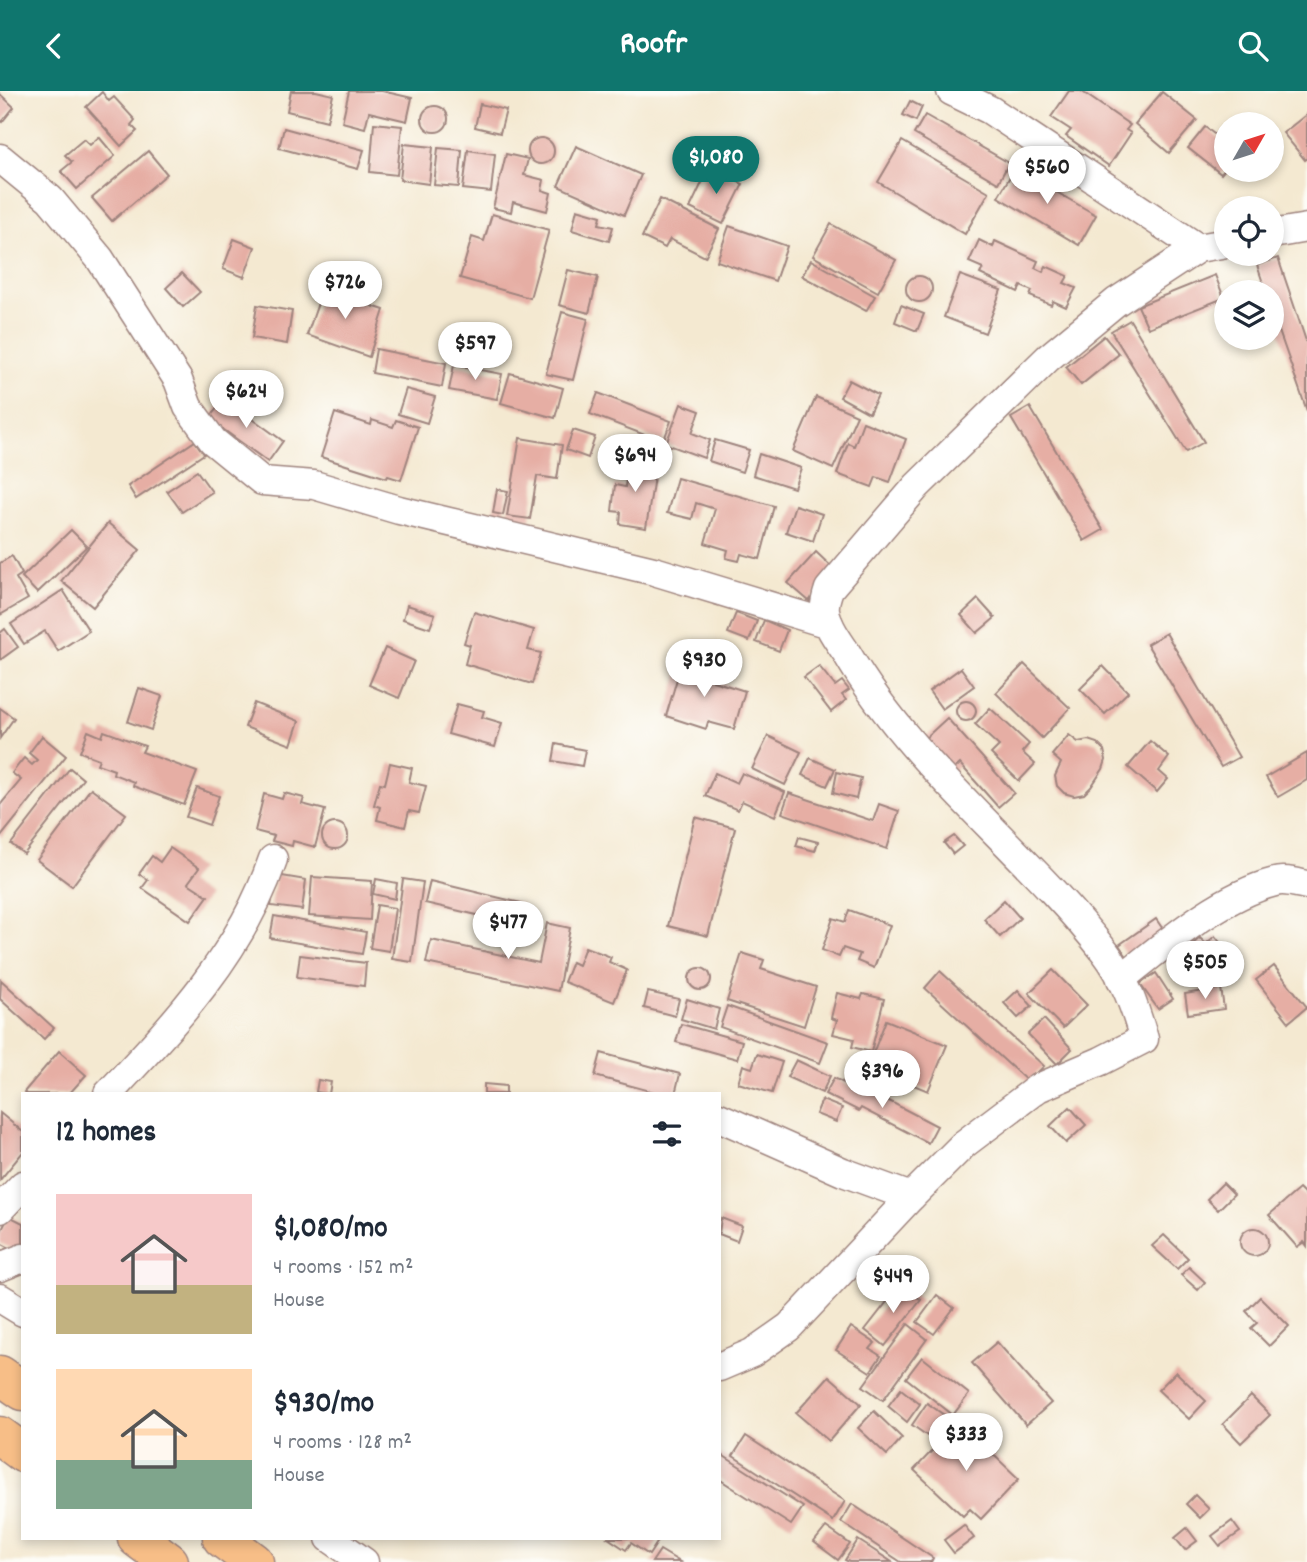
<!DOCTYPE html>
<html lang="en">
<head>
<meta charset="utf-8">
<style>
  :root { --surface:#fff; --page:#f6f6f7; --text:#1f2937; --muted:#747a83; --accent:#0f766e }
  body { margin:0; font-family:Dekko,sans-serif; background:var(--page); color:var(--text); height:100vh; display:flex; flex-direction:column; font-size:26px; white-space:nowrap }
  * { box-sizing:border-box; margin:0 }
  p { font-size:23px; color:var(--muted) }
  .icon { flex:none; width:38px; height:38px; fill:none; stroke:currentColor; stroke-width:2; stroke-linecap:round; stroke-linejoin:round }
  .map { position:relative; flex:1; overflow:hidden }
  .drawer { position:absolute; left:21px; top:1001px; width:700px; height:448px; display:flex; flex-direction:column; background:var(--surface); border-radius:0px; box-shadow:0 4px 10px #0003 }
  .drawer>* { flex:none }
  .needle { width:46px; rotate:51deg }
  .fabs { position:absolute; left:1214px; top:21px; display:grid; gap:14px }
  .fabs a { display:grid; place-items:center; width:70px; height:70px; border-radius:50%; background:var(--surface); box-shadow:0 4px 10px #0003; font-size:35px }
  .price { position:absolute; translate:-50% -60px; padding:0 16px; border-radius:24px; background:#fff; color:#222; font-size:23px; line-height:46px; filter:drop-shadow(0 2px 4px #0008) }
  .price::after { content:''; position:absolute; left:50%; top:42px; width:21px; height:16px; margin-left:-10px; background:inherit; clip-path:polygon(0 0,100% 0,50% 100%) }
  .price.on { background:var(--accent); color:#fff }
  ul { padding:0; list-style:none }
  li { display:flex; align-items:center; gap:21px; height:175px; padding:0 35px }
  li span { display:grid; place-items:center; flex:none; width:196px; height:140px; border-radius:0px; color:#555 }
  li>.icon { margin-inline-start:auto }
  span .icon { width:84px; height:84px; fill:#fffc; stroke-width:1 }
  li b { font-size:30px }
  h2 { display:flex; justify-content:space-between; align-items:center; height:84px; padding:0 35px; font-size:30px }
  header { display:flex; justify-content:space-between; align-items:center; height:91px; padding:0 35px; background:var(--accent); color:#fff; font-size:32px; font-weight:800 }
  .map>svg:first-child { display:block }
</style>
</head>
<body>
<header><svg class="icon" aria-label="back" viewBox="0 0 24 24"><path d="M15 5l-7 7 7 7"/></svg>Roofr<svg class="icon" aria-label="search" viewBox="0 0 24 24"><circle cx="10" cy="10" r="6"/><path d="M15 15l6 6"/></svg></header>
<div class="map">
<svg width="1307" height="1471" viewBox="0 0 1307 1471">
  <rect width="100%" height="100%" fill="#fdfcf7"/>
  <filter id="ink" filterUnits="userSpaceOnUse"><feTurbulence type="fractalNoise" baseFrequency=".0143" numOctaves="2"/><feDisplacementMap in="SourceGraphic" scale="14" xChannelSelector="R" yChannelSelector="G"/><feConvolveMatrix kernelMatrix="1 2 1 2 8 2 1 2 1" color-interpolation-filters="sRGB"/></filter>
  <filter id="wash" filterUnits="userSpaceOnUse"><feTurbulence type="fractalNoise" baseFrequency=".00686" numOctaves="4" result="noise"/><feDisplacementMap in="SourceGraphic" scale="28" xChannelSelector="R" yChannelSelector="G"/><feGaussianBlur stdDeviation="1.57" result="paint"/><feColorMatrix in="noise" values="0 0 0 0 0 0 0 0 0 0 0 0 0 0 0 0 0 1.4 0 .05"/><feComposite in="paint" operator="in"/></filter>
  <g filter="url(#wash)">
    <rect width="100%" height="100%" fill="#f4e9d1"/>
    <g id="blocks">
      <g fill="#e6aea4">
        <polygon points="291,0 316,0 333,4 327,30 287,20"/>
        <polygon points="349,0 382,0 412,7 407,30 369,21 365,37 342,31"/>
        <polygon points="1069,0 1081,0 1130,34 1126,39 1131,42 1109,75 1066,45 1071,39 1051,26"/>
        <polygon points="102,1 109,10 114,6 135,29 131,34 137,40 121,55 86,16"/>
        <polygon points="1162,1 1197,29 1169,62 1135,33"/>
        <polygon points="0,3 14,16 2,31 0,29"/>
        <polygon points="910,10 922,16 916,30 903,24"/>
        <polygon points="480,13 506,19 500,42 475,36"/>
        <circle cx="435" cy="28" r="13"/>
        <polygon points="1307,23 1307,67 1305,69 1283,42"/>
        <polygon points="925,24 1009,72 998,92 914,43"/>
        <polygon points="374,32 402,35 397,84 370,81"/>
        <polygon points="1205,36 1227,53 1227,76 1221,83 1188,57"/>
        <polygon points="284,37 364,59 358,78 279,57"/>
        <polygon points="99,46 115,65 77,98 61,80 72,71 65,64 84,48 90,54"/>
        <circle cx="541" cy="60" r="13"/>
        <polygon points="902,50 989,101 965,143 878,91"/>
        <polygon points="404,53 433,56 429,93 400,89"/>
        <polygon points="576,55 641,84 624,124 558,95"/>
        <polygon points="438,57 462,59 459,96 434,94"/>
        <polygon points="468,59 495,63 491,101 463,98"/>
        <polygon points="148,60 167,83 112,130 92,107"/>
        <polygon points="506,63 528,68 524,84 544,89 542,99 551,102 547,120 513,111 511,121 493,117"/>
        <polygon points="709,77 743,93 723,133 690,117"/>
        <polygon points="1015,77 1096,124 1079,154 998,106"/>
        <polygon points="660,108 719,138 705,166 670,148 665,157 642,146"/>
        <polygon points="577,118 601,125 599,133 613,136 609,150 572,139"/>
        <polygon points="492,123 549,139 530,207 460,187 472,146 484,150"/>
        <polygon points="831,133 896,169 878,201 813,165"/>
        <polygon points="729,135 787,155 775,190 717,170"/>
        <polygon points="234,148 255,156 244,186 223,178"/>
        <polygon points="979,149 993,156 995,150 1038,170 1035,177 1043,181 1046,175 1068,185 1064,192 1076,197 1066,216 1053,210 1051,214 1030,205 1032,200 1021,195 1018,201 980,183 983,177 969,171"/>
        <polygon points="1278,167 1307,253 1307,320 1272,220 1272,201 1266,201 1257,174"/>
        <polygon points="811,169 875,205 866,220 802,185"/>
        <polygon points="568,179 598,186 589,222 559,214"/>
        <polygon points="182,182 200,201 183,216 166,197"/>
        <polygon points="960,184 1001,199 985,242 944,226"/>
        <polygon points="1215,184 1224,207 1148,237 1138,215"/>
        <circle cx="919" cy="198" r="13"/>
        <polygon points="325,192 355,203 354,209 384,219 369,266 307,244"/>
        <polygon points="257,214 292,220 287,253 252,247"/>
        <polygon points="901,214 924,223 917,240 895,231"/>
        <polygon points="562,221 588,228 573,289 546,283"/>
        <polygon points="1130,229 1204,351 1186,361 1111,240"/>
        <polygon points="1104,245 1119,263 1081,294 1066,276"/>
        <polygon points="376,258 446,272 442,296 372,282"/>
        <polygon points="454,274 502,283 497,308 449,299"/>
        <polygon points="510,282 563,297 555,327 501,312"/>
        <polygon points="849,289 878,304 869,322 840,306"/>
        <polygon points="406,298 435,306 427,332 398,323"/>
        <polygon points="598,302 671,330 663,351 590,323"/>
        <polygon points="816,306 857,324 833,378 793,360"/>
        <polygon points="224,307 283,350 268,371 209,328"/>
        <polygon points="681,313 700,320 692,342 710,349 704,367 666,353"/>
        <polygon points="1030,316 1103,439 1084,450 1011,327"/>
        <polygon points="335,322 371,334 372,329 393,336 396,329 418,336 401,389 388,385 387,387 321,366"/>
        <polygon points="863,331 906,348 890,391 876,386 872,396 837,383 848,352 854,355"/>
        <polygon points="573,339 595,346 588,367 566,359"/>
        <polygon points="520,347 562,354 557,388 537,385 530,428 507,425"/>
        <polygon points="715,349 749,359 742,381 709,370"/>
        <polygon points="195,350 204,363 136,408 128,395"/>
        <polygon points="759,363 801,377 794,397 753,384"/>
        <polygon points="629,369 656,373 646,437 620,433 621,421 612,420 615,394 625,396"/>
        <polygon points="197,380 212,401 182,421 167,400"/>
        <polygon points="677,387 774,415 760,468 741,463 739,470 726,467 728,459 705,452 715,418 696,412 692,428 667,422"/>
        <polygon points="497,398 508,400 503,424 493,422"/>
        <polygon points="795,414 822,423 813,450 786,441"/>
        <polygon points="108,432 140,459 93,516 61,490"/>
        <polygon points="71,439 87,455 37,502 22,486"/>
        <polygon points="816,461 836,480 809,510 788,492"/>
        <polygon points="12,465 22,483 16,487 28,508 0,524 0,472"/>
        <polygon points="63,499 89,540 58,560 45,540 24,553 11,533"/>
        <polygon points="978,508 995,527 977,542 961,524"/>
        <polygon points="407,514 435,523 430,537 403,528"/>
        <polygon points="474,521 534,539 528,559 541,562 532,593 465,573 470,554 464,552"/>
        <polygon points="736,522 757,530 749,550 728,542"/>
        <polygon points="764,529 787,539 779,560 756,551"/>
        <polygon points="5,538 18,556 0,569 0,542"/>
        <polygon points="1166,542 1239,666 1221,676 1147,553"/>
        <polygon points="385,557 414,570 399,607 369,594"/>
        <polygon points="682,571 716,582 713,590 745,600 734,638 708,631 706,638 666,625"/>
        <polygon points="1024,573 1070,617 1042,647 996,602"/>
        <polygon points="819,575 835,595 842,590 849,599 842,604 846,609 831,621 804,586"/>
        <polygon points="1103,575 1128,601 1105,623 1080,598"/>
        <polygon points="961,577 974,595 942,618 929,600"/>
        <polygon points="139,597 162,605 151,639 128,631"/>
        <circle cx="966" cy="620" r="10"/>
        <polygon points="254,612 299,630 291,654 245,636"/>
        <polygon points="457,613 484,620 482,626 502,632 495,656 448,643"/>
        <polygon points="0,617 14,627 0,647"/>
        <polygon points="990,617 1029,653 1022,661 1035,673 1019,690 991,663 999,655 975,633"/>
        <polygon points="947,627 1014,702 998,716 960,673 949,683 921,651"/>
        <polygon points="88,640 102,646 104,640 145,655 142,661 197,681 184,714 133,695 134,691 113,683 114,679 97,673 99,668 80,661"/>
        <polygon points="1069,644 1078,651 1088,649 1097,652 1104,659 1106,669 1103,678 1091,696 1084,703 1074,705 1064,702 1057,695 1055,685 1061,672 1052,664"/>
        <polygon points="42,645 66,665 0,747 0,714 21,689 12,682 24,667 32,674 37,669 29,662"/>
        <polygon points="768,645 801,661 785,694 752,678"/>
        <polygon points="1150,650 1169,666 1159,680 1168,688 1157,701 1128,676"/>
        <polygon points="556,653 585,659 582,675 553,670"/>
        <polygon points="1307,662 1307,689 1278,706 1266,686"/>
        <polygon points="810,667 835,678 827,695 802,684"/>
        <polygon points="390,672 412,677 409,691 426,695 419,722 409,720 405,736 377,729 380,716 374,714 380,692 385,693"/>
        <polygon points="70,677 83,688 24,763 11,753"/>
        <polygon points="837,681 861,687 856,708 833,702"/>
        <polygon points="715,682 737,692 742,682 785,701 775,725 742,710 738,719 705,705"/>
        <polygon points="91,697 126,723 72,795 37,769"/>
        <polygon points="197,697 219,705 209,734 186,726"/>
        <polygon points="284,702 304,707 302,713 325,719 315,756 293,750 292,755 272,750 274,745 255,740 264,703 282,708"/>
        <polygon points="789,702 873,730 879,713 899,720 887,758 782,722"/>
        <polygon points="695,726 735,737 708,845 668,835"/>
        <circle cx="335" cy="745" r="13"/>
        <polygon points="954,745 963,755 953,763 944,752"/>
        <polygon points="799,746 818,751 815,760 796,755"/>
        <polygon points="170,757 199,777 188,792 208,805 190,830 142,797 148,789 139,783 152,765 160,771"/>
        <polygon points="276,784 306,789 302,819 271,815"/>
        <polygon points="312,786 372,790 370,829 309,825"/>
        <polygon points="376,788 397,792 395,808 373,803"/>
        <polygon points="403,788 423,791 412,871 392,868"/>
        <polygon points="430,790 521,812 516,833 425,812"/>
        <polygon points="1004,809 1020,827 1000,846 984,828"/>
        <polygon points="377,814 395,817 389,860 370,857"/>
        <polygon points="849,819 890,834 874,877 857,870 860,863 843,857 839,866 822,859 833,827 845,831"/>
        <polygon points="274,825 366,841 362,863 270,847"/>
        <polygon points="1156,828 1169,847 1132,873 1119,854"/>
        <polygon points="547,832 570,837 558,900 426,872 431,849 539,872"/>
        <polygon points="1215,845 1235,870 1209,891 1197,876 1184,887 1171,871 1200,847 1206,853"/>
        <polygon points="585,856 611,866 609,871 627,879 614,911 564,891 572,871 578,874"/>
        <polygon points="742,862 764,869 761,878 816,896 804,935 727,910"/>
        <polygon points="300,864 366,872 364,895 297,886"/>
        <polygon points="1274,875 1307,916 1289,931 1256,889"/>
        <circle cx="700" cy="888" r="11"/>
        <polygon points="1053,879 1087,914 1063,937 1029,902"/>
        <polygon points="940,880 1044,975 1028,991 925,897"/>
        <polygon points="1156,882 1173,908 1158,918 1140,893"/>
        <polygon points="1,889 54,937 44,948 0,908"/>
        <polygon points="1221,897 1224,918 1188,923 1185,903"/>
        <polygon points="1018,899 1032,915 1018,927 1004,912"/>
        <polygon points="648,901 679,908 675,925 644,917"/>
        <polygon points="837,902 861,908 863,903 884,908 871,961 852,956 854,948 833,943 837,929 831,927"/>
        <polygon points="687,908 719,918 714,938 681,928"/>
        <polygon points="727,915 828,951 820,972 720,936"/>
        <polygon points="1044,928 1072,958 1057,973 1028,943"/>
        <polygon points="886,929 947,954 928,1000 868,975"/>
        <polygon points="681,933 742,950 737,968 676,951"/>
        <polygon points="59,960 86,984 69,1003 26,1003 24,1001"/>
        <polygon points="601,962 680,983 675,1003 661,1003 595,985"/>
        <polygon points="757,963 782,971 772,1002 738,992 743,974 752,977"/>
        <polygon points="796,969 830,985 822,1002 787,986"/>
        <polygon points="834,987 865,1003 868,999 937,1035 928,1052 861,1017 859,1020 825,1003"/>
        <polygon points="318,989 331,991 329,1003 316,1001"/>
        <polygon points="484,993 506,995 506,1003 484,1003"/>
        <polygon points="822,1009 842,1017 836,1031 816,1023"/>
        <polygon points="1070,1016 1086,1034 1066,1052 1050,1035"/>
        <polygon points="0,1022 23,1041 23,1061 0,1089"/>
        <polygon points="1223,1092 1234,1103 1218,1119 1207,1108"/>
        <polygon points="1299,1098 1307,1106 1307,1155 1304,1151 1297,1156 1269,1124"/>
        <polygon points="9,1125 23,1132 23,1152 18,1161 0,1152 0,1142"/>
        <polygon points="721,1127 742,1135 737,1150 719,1143"/>
        <circle cx="1254" cy="1151" r="14"/>
        <polygon points="1164,1144 1188,1167 1177,1178 1152,1155"/>
        <polygon points="1189,1176 1205,1191 1198,1199 1181,1184"/>
        <polygon points="901,1193 921,1209 885,1255 865,1239"/>
        <polygon points="937,1204 954,1217 934,1243 917,1231"/>
        <polygon points="1260,1206 1289,1235 1269,1255 1251,1237 1257,1232 1246,1220"/>
        <polygon points="908,1233 927,1248 883,1309 863,1295"/>
        <polygon points="851,1236 875,1252 870,1258 881,1265 870,1281 836,1259"/>
        <polygon points="997,1251 1051,1312 1026,1334 972,1272"/>
        <polygon points="922,1266 969,1303 953,1324 906,1287"/>
        <polygon points="1176,1281 1206,1310 1189,1328 1158,1299"/>
        <polygon points="829,1285 861,1313 829,1350 796,1322"/>
        <polygon points="901,1298 920,1313 907,1331 888,1315"/>
        <polygon points="1251,1305 1270,1324 1241,1352 1223,1333"/>
        <polygon points="927,1312 944,1324 929,1346 912,1334"/>
        <polygon points="874,1320 902,1347 887,1364 858,1337"/>
        <polygon points="959,1331 1019,1388 981,1428 970,1418 963,1425 914,1379"/>
        <polygon points="746,1345 845,1410 833,1430 733,1365"/>
        <polygon points="719,1362 803,1416 791,1434 719,1388"/>
        <polygon points="1195,1404 1209,1418 1200,1427 1186,1413"/>
        <polygon points="852,1413 933,1467 931,1471 901,1471 841,1431"/>
        <polygon points="1232,1430 1240,1441 1220,1455 1212,1445"/>
        <polygon points="964,1434 974,1447 954,1462 944,1449"/>
        <polygon points="826,1436 850,1453 838,1469 814,1451"/>
        <polygon points="1187,1437 1197,1450 1185,1459 1175,1447"/>
        <polygon points="608,1447 660,1447 649,1464 631,1452 626,1459"/>
        <polygon points="858,1449 892,1471 849,1471 845,1469"/>
        <polygon points="660,1459 680,1471 652,1471"/>
      </g>
    </g>
  </g>
  <g filter="url(#ink)">
    <use href="#blocks" fill-opacity="0" stroke="#9f847e" stroke-width="2"/>
    <g fill="none" stroke-linecap="round" stroke-linejoin="round">
      <g stroke="#9f847e" stroke-width="31">
        <g id="minor">
          <polyline points="951,0 990,19 1198,157"/>
          <polyline points="0,67 50,108 100,168 178,289 188,316 213,350 262,390 314,394 399,419 654,480 829,533"/>
          <polyline points="1272,143 1307,137"/>
          <path d="M1121 888C1165 853 1220 805 1275 791 1284 788 1297 792 1307 794"/>
          <path d="M108 1003C174 933 242 861 273 768"/>
          <polyline points="719,1026 843,1081 911,1106"/>
          <polyline points="0,1118 23,1094"/>
          <polyline points="0,1176 23,1167"/>
          <polyline points="0,1207 23,1221"/>
          <path d="M719 1276 752 1262 789 1236 911 1106 964 1053 1038 997 1101 970 1144 948C1135 917 1125 887 1105 861 1024 757 913 677 846 561 838 549 826 534 825 519 824 512 827 504 829 498L917 395 1048 267 1116 211 1198 157 1227 152"/>
          <polyline points="330,1447 364,1471"/>
        </g>
      </g>
      <g stroke="#9f847e" stroke-width="41">
        <g id="motorway">
          <polyline points="0,1284 23,1300"/>
          <polyline points="0,1345 23,1362"/>
          <polyline points="137,1447 169,1471"/>
          <polyline points="222,1447 254,1471"/>
        </g>
      </g>
      <use href="#minor" stroke="#fff" stroke-width="28"/>
      <use href="#motorway" stroke="#f7be87" stroke-width="38"/>
    </g>
  </g>
</svg>
<div class="fabs">
<a><svg class="needle" viewBox="-14 -14 28 28"><path d="M0-13l5 13h-10z" fill="#e53935"/><path d="M0 13l5-13h-10z" fill="#747a83"/></svg></a>
<a><svg class="icon" aria-label="locate" viewBox="0 0 24 24"><circle cx="12" cy="12" r="6"/><path d="M12 2v4M12 18v4M2 12h4M18 12h4"/></svg></a>
<a><svg class="icon" aria-label="layers" viewBox="0 0 24 24"><path d="M12 4l9 5-9 5-9-5zM3 14l9 5 9-5"/></svg></a>
</div>
<b class="price on" style="left:716px;top:105px">$1,080</b>
<b class="price" style="left:1047px;top:115px">$560</b>
<b class="price" style="left:345px;top:230px">$726</b>
<b class="price" style="left:475px;top:291px">$597</b>
<b class="price" style="left:246px;top:339px">$624</b>
<b class="price" style="left:635px;top:403px">$694</b>
<b class="price" style="left:704px;top:608px">$930</b>
<b class="price" style="left:508px;top:870px">$477</b>
<b class="price" style="left:1205px;top:910px">$505</b>
<b class="price" style="left:882px;top:1019px">$396</b>
<b class="price" style="left:893px;top:1224px">$449</b>
<b class="price" style="left:966px;top:1382px">$333</b>
<section class="drawer">
<h2>12 homes<svg class="icon" aria-label="filters" viewBox="0 0 24 24"><path d="M4 7h16M4 17h16"/><circle cx="9" cy="7" r="2"/><circle cx="15" cy="17" r="2"/></svg></h2>
<ul>
<li><span style="background:linear-gradient(#f6c9c9 65%,#c2b280 0)"><svg class="icon" aria-label="home" viewBox="0 0 24 24"><path d="M3 11l9-7 9 7M6 9v11h12V9"/></svg></span><div><b>$1,080/mo</b><p>4 rooms · 152 m²</p><p>House</p></div></li>
<li><span style="background:linear-gradient(#ffd9b3 65%,#7fa58c 0)"><svg class="icon" aria-label="home" viewBox="0 0 24 24"><path d="M3 11l9-7 9 7M6 9v11h12V9"/></svg></span><div><b>$930/mo</b><p>4 rooms · 128 m²</p><p>House</p></div></li>
</ul>
</section>
</div>
</body>
</html>
